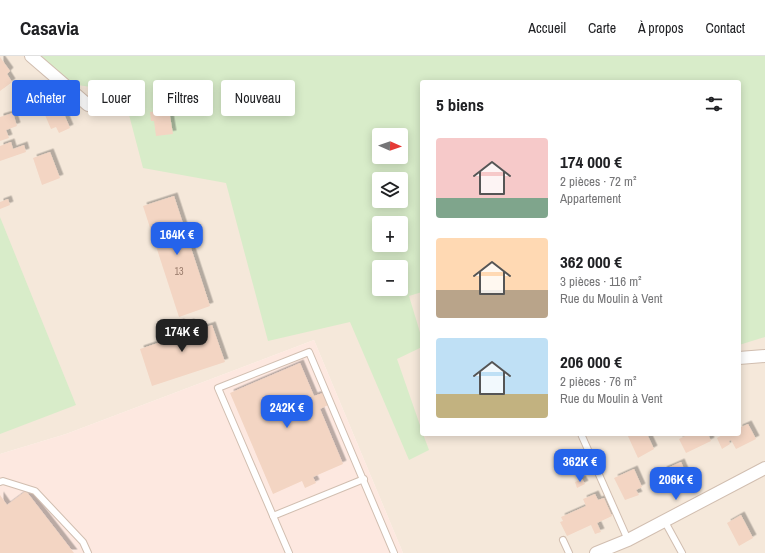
<!DOCTYPE html>
<html lang="fr">
<head>
<meta charset="utf-8">
<style>
  :root { --surface:#fff; --page:#f6f6f6; --text:#202124; --muted:#757577; --line:#e0e0e0; --accent:#2563eb }
  body { margin:0; font-family:"Archivo Narrow",sans-serif; background:var(--page); color:var(--text); height:100vh; display:flex; flex-direction:column; font-size:15px; white-space:nowrap }
  * { box-sizing:border-box; margin:0 }
  p { font-size:13px; color:var(--muted) }
  .icon { flex:none; width:22px; height:22px; fill:none; stroke:currentColor; stroke-width:2; stroke-linecap:round; stroke-linejoin:round }
  .map { position:relative; flex:1; overflow:hidden }
  .sheet { position:absolute; left:420px; top:24px; width:321px; height:356px; display:flex; flex-direction:column; background:var(--surface); border-radius:4px; box-shadow:0 2px 10px #0003 }
  .sheet>* { flex:none }
  .guide { position:absolute; left:12px; top:24px; width:348px; height:36px; display:flex; gap:8px }
  .needle { width:26px; rotate:92deg }
  .fabs { position:absolute; left:372px; top:72px; display:grid; gap:8px }
  .fabs a { display:grid; place-items:center; width:36px; height:36px; border-radius:4px; background:var(--surface); box-shadow:0 2px 10px #0003; font-size:20px }
  .price { position:absolute; translate:-50% -34px; padding:0 9px; border-radius:8px; background:var(--accent); color:#fff; font-size:13px; line-height:26px; filter:drop-shadow(0 1px 2px #0008) }
  .price::after { content:''; position:absolute; left:50%; top:24px; width:12px; height:9px; margin-left:-6px; background:inherit; clip-path:polygon(0 0,100% 0,50% 100%) }
  .price.current { background:#222; color:#fff }
  ul { padding:0; list-style:none }
  li { display:flex; align-items:center; gap:12px; height:100px; padding:0 16px }
  li span { display:grid; place-items:center; flex:none; width:112px; height:80px; border-radius:4px; color:#555 }
  li>.icon { margin-inline-start:auto }
  span .icon { width:48px; height:48px; fill:#fffc; stroke-width:1 }
  li b { font-size:17px }
  h2 { display:flex; justify-content:space-between; align-items:center; height:48px; padding:0 16px; font-size:17px }
  .chip { padding:0 14px; border-radius:4px; background:var(--surface); box-shadow:0 2px 10px #0003; font-size:14px; line-height:36px }
  .chip.current { background:var(--accent); color:#fff }
  header { display:flex; align-items:center; gap:24px; box-sizing:border-box; height:56px; padding:0 20px; background:var(--surface); border-bottom:1px solid var(--line) }
  header strong { font-size:19px }
  nav { display:flex; gap:22px; margin-inline-start:auto; font-size:14px }
  .map>svg:first-child { display:block }
</style>
</head>
<body>
<header>
<strong>Casavia</strong>
<nav><a>Accueil</a><a>Carte</a><a>À propos</a><a>Contact</a></nav>
</header>
<div class="map">
<svg width="765" height="497" viewBox="0 0 765 497">
  <defs>
    <filter id="shadow"><feDropShadow dx="3.5" dy="-3.5" stdDeviation="0" flood-color="#0004"/></filter>
  </defs>
  <rect width="100%" height="100%" fill="#fdf6ec"/>
  <path fill="#f5e8da" fill-rule="evenodd" d="M0 0H765V497H403L314 284 66 378 0 398ZM422 26H739V378H422ZM379 79H401V101H379ZM379 123H401V145H379ZM379 167H401V189H379ZM379 211H401V233H379Z"/>
  <polygon fill="#fde8e0" points="314,284 403,497 0,497 0,398 66,378"/>
  <g fill="#d8ecc9" fill-rule="evenodd">
    <path d="M41 0H765V281L739 289V26H422V236L409 240 422 283V291L397 303 422 375V378H423L429 394 409 404 350 266 268 285 226 127 143 112 123 36 52 25ZM379 79H401V101H379ZM379 123H401V145H379ZM379 167H401V189H379ZM379 211H401V233H379Z"/>
    <polygon points="0,161 76,349 0,378"/>
  </g>
  <g fill="#f3d5c3" filter="url(#shadow)">
    <polygon points="0,1 10,15 7,18 12,26 0,35"/>
    <polygon points="61,51 70,72 59,77 56,71 51,73 45,59"/>
    <polygon points="169,54 173,78 156,80 154,65 151,65 150,56"/>
    <polygon points="13,57 17,70 6,74 9,82 0,85 0,61"/>
    <polygon points="11,86 13,93 24,89 26,96 0,105 0,90"/>
    <polygon points="50,96 60,122 42,129 33,102"/>
    <polygon points="174,140 210,250 179,261 143,150"/>
    <polygon points="8,143 10,149 0,153 0,146"/>
    <polygon points="181,266 182,269 191,266 194,275 212,269 225,306 152,330 140,293 164,285 161,276 170,273 169,270"/>
    <polygon points="300,307 314,340 323,337 328,349 320,353 343,408 313,421 316,427 305,432 302,425 273,438 230,337"/>
    <polygon points="748,368 756,383 736,393 731,384 729,385 730,388 722,393 717,382 724,378 739,378 739,372"/>
    <polygon points="627,378 647,378 654,393 638,402"/>
    <polygon points="689,378 708,378 711,385 686,397 679,383"/>
    <polygon points="681,406 687,420 669,429 663,414"/>
    <polygon points="634,413 642,431 636,434 639,439 625,444 614,422"/>
    <polygon points="582,423 585,428 577,432 575,426"/>
    <polygon points="26,435 74,497 0,497 0,439 7,449"/>
    <polygon points="595,438 598,444 604,442 612,460 597,467 601,476 595,478 591,469 567,480 560,466 563,465 561,461 586,450 583,443"/>
    <polygon points="741,459 753,482 739,490 727,467"/>
  </g>
  <g fill="none" stroke-linecap="round" stroke-linejoin="round">
    <g stroke="#d1beb0" stroke-width="8">
      <g id="service">
        <polyline points="581,378 628,484"/>
        <polyline points="0,426 3,425 35,435 83,486 88,497"/>
        <polyline points="273,460 364,423"/>
        <polyline points="664,464 682,497"/>
        <polyline points="563,484 569,497"/>
        <polyline points="289,497 218,332 309,296 394,497"/>
      </g>
    </g>
    <g stroke="#d1beb0" stroke-width="14">
      <g id="minor">
        <polyline points="31,0 88,49"/>
        <polyline points="739,302 765,300"/>
        <polyline points="596,497 628,484 765,412"/>
      </g>
    </g>
    <use href="#service" stroke="#fff" stroke-width="6"/>
    <use href="#minor" stroke="#fff" stroke-width="12"/>
  </g>
  <g text-anchor="middle" dominant-baseline="central" stroke-width="4" stroke-linejoin="round" paint-order="stroke">
    <g font-size="10" fill="#987a6a">
      <text x="179" y="215">13</text>
    </g>
  </g>
</svg>
<div class="fabs">
<a><svg class="needle" viewBox="-14 -14 28 28"><path d="M0-13l5 13h-10z" fill="#e53935"/><path d="M0 13l5-13h-10z" fill="#757577"/></svg></a>
<a><svg class="icon" aria-label="layers" viewBox="0 0 24 24"><path d="M12 4l9 5-9 5-9-5zM3 14l9 5 9-5"/></svg></a>
<a>+</a>
<a>−</a>
</div>
<b class="price" style="left:177px;top:200px">164K €</b>
<b class="price current" style="left:182px;top:297px">174K €</b>
<b class="price" style="left:287px;top:373px">242K €</b>
<b class="price" style="left:580px;top:427px">362K €</b>
<b class="price" style="left:676px;top:445px">206K €</b>
<div class="guide">
<a class="chip current">Acheter</a>
<a class="chip">Louer</a>
<a class="chip">Filtres</a>
<a class="chip">Nouveau</a>
</div>
<section class="sheet">
<h2>5 biens<svg class="icon" aria-label="filters" viewBox="0 0 24 24"><path d="M4 7h16M4 17h16"/><circle cx="9" cy="7" r="2"/><circle cx="15" cy="17" r="2"/></svg></h2>
<ul>
<li><span style="background:linear-gradient(#f6c9c9 75%,#7fa58c 0)"><svg class="icon" aria-label="home" viewBox="0 0 24 24"><path d="M3 11l9-7 9 7M6 9v11h12V9"/></svg></span><div><b>174 000 €</b><p>2 pièces · 72 m²</p><p>Appartement</p></div></li>
<li><span style="background:linear-gradient(#ffd9b3 65%,#b9a48a 0)"><svg class="icon" aria-label="home" viewBox="0 0 24 24"><path d="M3 11l9-7 9 7M6 9v11h12V9"/></svg></span><div><b>362 000 €</b><p>3 pièces · 116 m²</p><p>Rue du Moulin à Vent</p></div></li>
<li><span style="background:linear-gradient(#bfe0f5 70%,#c2b280 0)"><svg class="icon" aria-label="home" viewBox="0 0 24 24"><path d="M3 11l9-7 9 7M6 9v11h12V9"/></svg></span><div><b>206 000 €</b><p>2 pièces · 76 m²</p><p>Rue du Moulin à Vent</p></div></li>
</ul>
</section>
</div>
</body>
</html>
